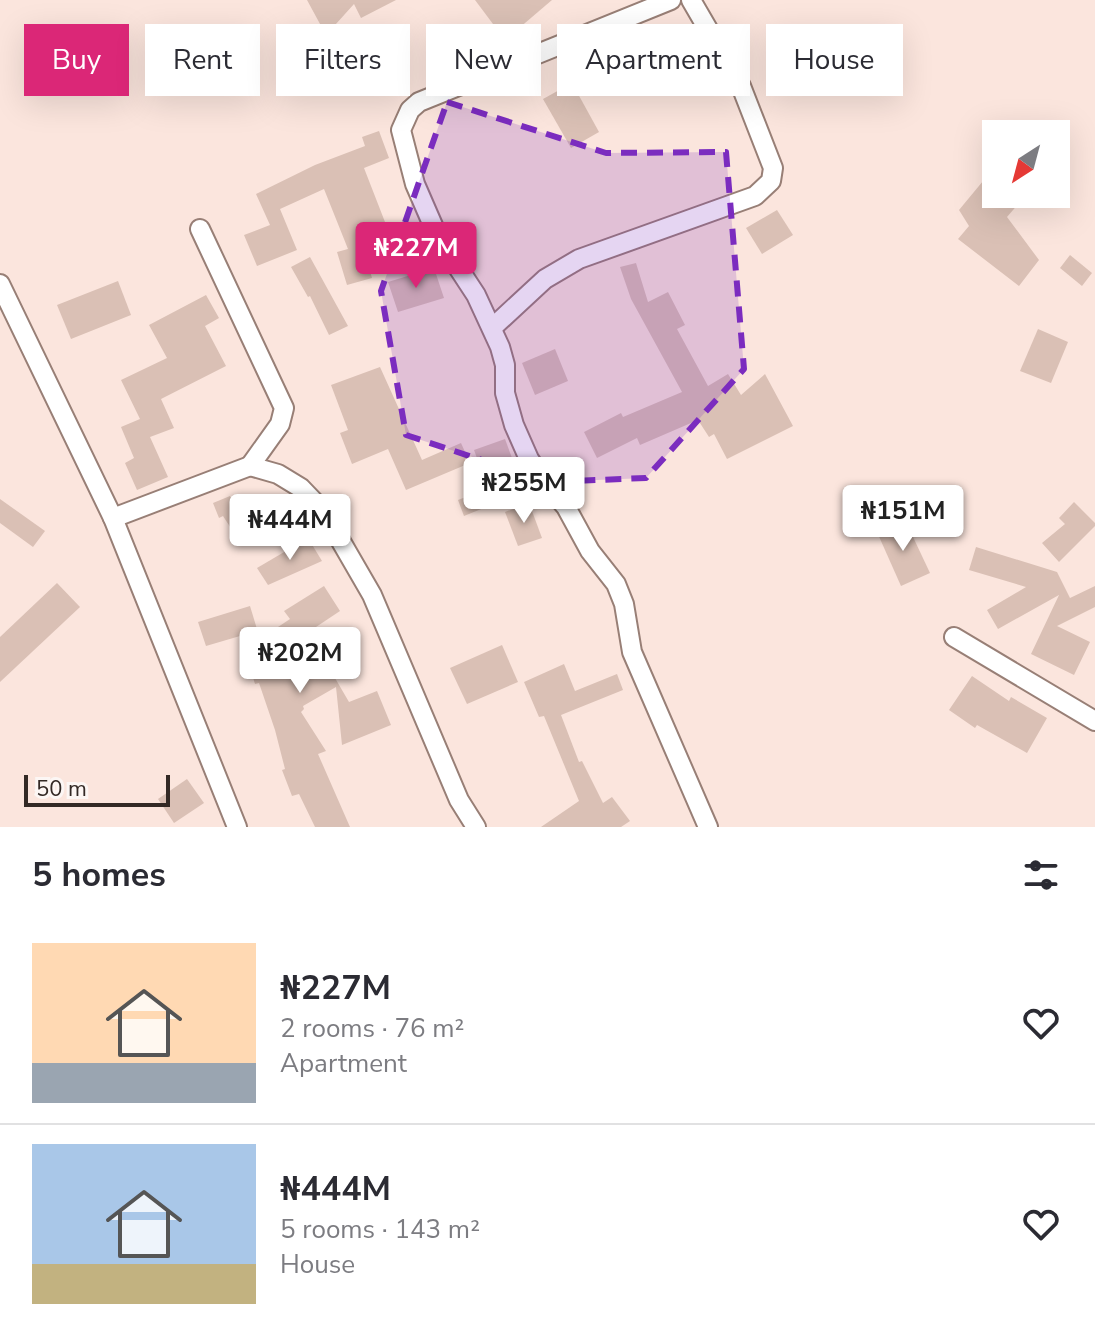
<!DOCTYPE html>
<html lang="en">
<head>
<meta charset="utf-8">
<style>
  :root { --surface:#fff; --page:#f7f7f7; --text:#2b2b33; --muted:#7c7c81; --line:#e1e1e2; --accent:#db2777 }
  body { margin:0; font-family:"Nunito Sans",sans-serif; background:var(--page); color:var(--text); height:100vh; display:flex; flex-direction:column; font-size:30px; white-space:nowrap }
  * { box-sizing:border-box; margin:0 }
  p { font-size:26px; color:var(--muted) }
  .icon { flex:none; width:44px; height:44px; fill:none; stroke:currentColor; stroke-width:2; stroke-linecap:round; stroke-linejoin:round }
  .map { position:relative; height:827px; overflow:hidden }
  .drawer { display:flex; flex-direction:column; background:var(--surface); flex:1 }
  .drawer>* { flex:none }
  .banner { position:absolute; left:24px; top:24px; width:1048px; height:72px; display:flex; gap:16px }
  .needle { width:52px; rotate:216deg }
  .fabs { position:absolute; left:982px; top:120px; display:grid; gap:16px }
  .fabs a { display:grid; place-items:center; width:88px; height:88px; border-radius:0px; background:var(--surface); box-shadow:0 8px 32px #0002; font-size:40px }
  .scale { position:absolute; left:24px; bottom:20px; width:146px; box-sizing:border-box; padding-left:8px; border:4px solid #332925; border-top:0; font-size:22px; line-height:28px; white-space:nowrap; color:#332925; -webkit-text-stroke:6px #fcf6f4; paint-order:stroke }
  .price { position:absolute; translate:-50% -68px; padding:0 18px; border-radius:8px; background:#fff; color:#222; font-size:26px; line-height:52px; filter:drop-shadow(0 2px 4px #0008) }
  .price::after { content:''; position:absolute; left:50%; top:48px; width:24px; height:18px; margin-left:-12px; background:inherit; clip-path:polygon(0 0,100% 0,50% 100%) }
  .price.on { background:var(--accent); color:#fff }
  ul { padding:0; list-style:none }
  li { display:flex; align-items:center; gap:24px; height:200px; padding:0 32px }
  li+li { border-top:2px solid var(--line) }
  li span { display:grid; place-items:center; flex:none; width:224px; height:160px; border-radius:0px; color:#555 }
  li>.icon { margin-inline-start:auto }
  span .icon { width:96px; height:96px; fill:#fffc; stroke-width:1 }
  li b { font-size:34px }
  h2 { display:flex; justify-content:space-between; align-items:center; height:96px; padding:0 32px; font-size:34px }
  .chip { padding:0 28px; border-radius:0px; background:var(--surface); box-shadow:0 8px 32px #0002; font-size:28px; line-height:72px }
  .chip.on { background:var(--accent); color:#fff }
  .map>svg:first-child { display:block }
</style>
</head>
<body>
<div class="map">
<svg width="1095" height="827" viewBox="0 0 1095 827">
  <rect width="100%" height="100%" fill="#fbe5dd"/>
  <g fill="#dac0b5">
    <polygon points="307,0 396,0 361,18 354,4 326,35"/>
    <polygon points="475,0 552,0 505,40"/>
    <polygon points="677,30 706,72 678,82 653,46"/>
    <polygon points="572,83 599,132 571,148 543,99"/>
    <polygon points="379,131 389,158 364,168 385,222 359,232 372,278 347,285 337,252 348,249 324,189 280,209 297,250 257,266 244,235 270,225 256,194 315,165 365,146 362,137"/>
    <polygon points="988,175 996,182 996,194 1010,194 1020,202 1007,217 1039,260 1019,286 958,239 969,226 959,210"/>
    <polygon points="777,210 793,235 762,254 746,228"/>
    <polygon points="1070,255 1092,273 1082,286 1060,268"/>
    <polygon points="310,257 348,326 329,335 310,296 308,297 291,267"/>
    <polygon points="636,263 648,302 668,292 685,325 677,329 708,386 728,374 741,395 765,374 793,426 727,459 714,434 709,437 698,420 640,445 637,438 597,458 584,432 621,413 623,417 682,392 631,299 620,267"/>
    <polygon points="434,268 444,298 398,312 388,282"/>
    <polygon points="118,281 131,315 71,339 57,305"/>
    <polygon points="206,295 219,318 205,326 226,366 161,399 174,428 150,437 168,477 137,490 125,463 134,458 121,427 140,419 121,380 167,358 149,325"/>
    <polygon points="1038,329 1068,342 1051,383 1020,371"/>
    <polygon points="555,349 568,381 535,395 522,363"/>
    <polygon points="380,367 422,460 461,443 470,463 406,490 388,449 352,464 340,433 348,430 331,385"/>
    <polygon points="505,439 512,458 481,469 474,450"/>
    <polygon points="494,486 496,503 464,516 458,500"/>
    <polygon points="230,496 250,542 242,545 223,516 219,518 213,503"/>
    <polygon points="0,499 45,531 33,547 0,523"/>
    <polygon points="1074,502 1095,523 1095,526 1059,562 1042,543 1065,524 1059,518"/>
    <polygon points="529,503 542,538 518,546 505,512"/>
    <polygon points="905,520 930,573 901,586 877,532"/>
    <polygon points="308,538 322,561 268,585 257,568"/>
    <polygon points="976,547 1057,572 1070,598 1095,586 1095,607 1057,626 1090,642 1074,675 1031,654 1059,595 998,629 987,610 1026,587 969,570"/>
    <polygon points="57,583 80,607 0,682 0,637"/>
    <polygon points="324,586 340,611 316,627 327,652 321,654 349,702 377,691 391,725 342,745 336,687 303,706 304,709 301,712 326,751 318,754 350,827 315,827 299,794 292,796 282,770 285,769 275,730 259,683 255,684 240,636 206,646 198,622 250,606 260,639 290,619 284,611"/>
    <polygon points="502,645 518,682 467,704 450,668"/>
    <polygon points="564,664 575,691 617,674 623,690 561,715 579,762 582,761 603,803 612,797 630,821 621,827 541,827 579,801 544,716 539,717 524,682"/>
    <polygon points="972,676 1009,701 1011,697 1047,718 1027,753 977,725 975,728 949,710"/>
    <polygon points="187,779 204,803 174,823 158,799"/>
  </g>
  <g fill="none" stroke-linecap="round" stroke-linejoin="round">
    <g stroke="#987f76" stroke-width="22">
      <g id="street">
        <polyline points="671,0 419,102 410,110 401,130 415,184 438,237 476,295 500,347 505,365 505,393 514,425 529,459 544,481 566,507 590,551 616,584 624,604 632,652 708,827"/>
        <polyline points="200,229 284,408 280,424 250,466 278,474 301,488 324,512 372,595 459,800 476,827"/>
        <polyline points="0,284 113,518 237,827"/>
        <polyline points="492,328 545,279 579,259 755,196 771,181 773,168 741,86 691,0"/>
        <polyline points="113,518 250,466"/>
        <polyline points="954,637 1095,721"/>
      </g>
    </g>
    <use href="#street" stroke="#fff" stroke-width="18"/>
  </g>
  <path fill="#7b2cbf" fill-opacity="0.2" stroke="#7b2cbf" stroke-width="6" stroke-dasharray="16 10" stroke-linejoin="round" d="M447 102 606 153 726 152 744 369 646 478 548 482 406 435 381 291Z"/>
</svg>
<div class="fabs">
<a><svg class="needle" viewBox="-14 -14 28 28"><path d="M0-13l5 13h-10z" fill="#e53935"/><path d="M0 13l5-13h-10z" fill="#7c7c81"/></svg></a>
</div>
<div class="scale">50 m</div>
<b class="price on" style="left:416px;top:290px">₦227M</b>
<b class="price" style="left:524px;top:525px">₦255M</b>
<b class="price" style="left:903px;top:553px">₦151M</b>
<b class="price" style="left:290px;top:562px">₦444M</b>
<b class="price" style="left:300px;top:695px">₦202M</b>
<div class="banner">
<a class="chip on">Buy</a>
<a class="chip">Rent</a>
<a class="chip">Filters</a>
<a class="chip">New</a>
<a class="chip">Apartment</a>
<a class="chip">House</a>
</div>
</div>
<section class="drawer">
<h2>5 homes<svg class="icon" aria-label="filters" viewBox="0 0 24 24"><path d="M4 7h16M4 17h16"/><circle cx="9" cy="7" r="2"/><circle cx="15" cy="17" r="2"/></svg></h2>
<ul>
<li><span style="background:linear-gradient(#ffd9b3 75%,#9aa5b1 0)"><svg class="icon" aria-label="home" viewBox="0 0 24 24"><path d="M3 11l9-7 9 7M6 9v11h12V9"/></svg></span><div><b>₦227M</b><p>2 rooms · 76 m²</p><p>Apartment</p></div><svg class="icon" aria-label="heart" viewBox="0 0 24 24"><path d="M12 20l-8-8c-3-5 5-10 8-4 3-6 11-1 8 4z"/></svg></li>
<li><span style="background:linear-gradient(#a9c7e8 75%,#c2b280 0)"><svg class="icon" aria-label="home" viewBox="0 0 24 24"><path d="M3 11l9-7 9 7M6 9v11h12V9"/></svg></span><div><b>₦444M</b><p>5 rooms · 143 m²</p><p>House</p></div><svg class="icon" aria-label="heart" viewBox="0 0 24 24"><path d="M12 20l-8-8c-3-5 5-10 8-4 3-6 11-1 8 4z"/></svg></li>
</ul>
</section>
</body>
</html>
